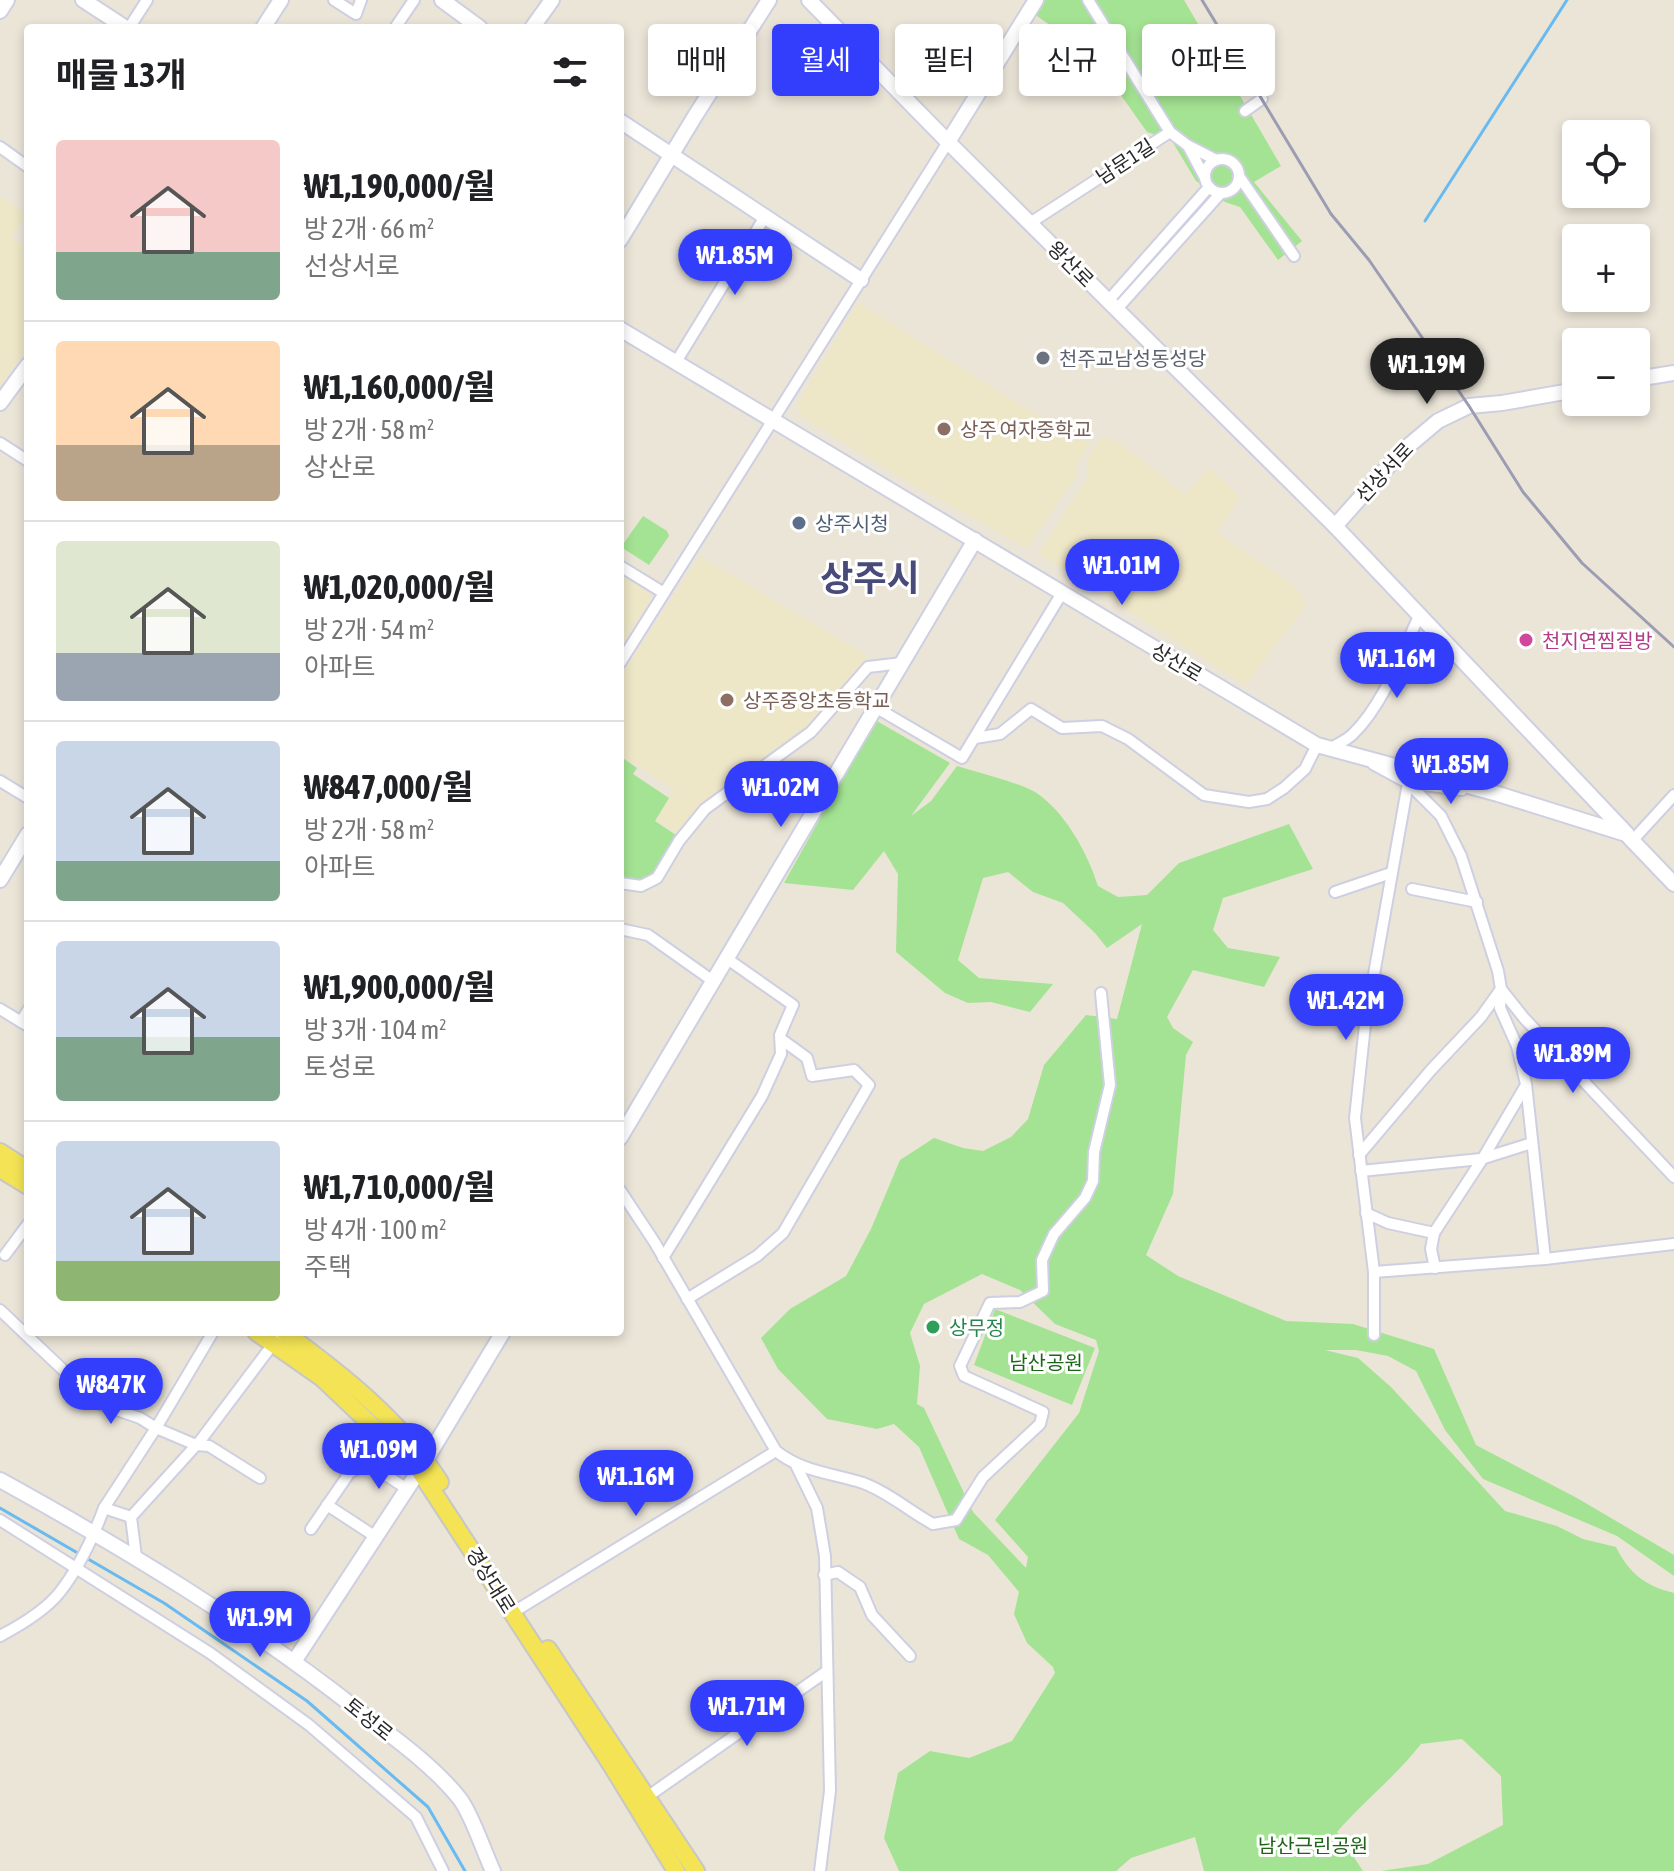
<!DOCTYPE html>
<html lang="ko">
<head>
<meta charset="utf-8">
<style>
  :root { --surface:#fff; --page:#f6f6f6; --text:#202124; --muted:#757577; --line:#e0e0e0; --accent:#333efd }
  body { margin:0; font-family:"Asap Condensed","Noto Sans KR",sans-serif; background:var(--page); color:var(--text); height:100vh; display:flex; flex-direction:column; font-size:30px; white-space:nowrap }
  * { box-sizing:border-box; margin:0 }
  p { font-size:26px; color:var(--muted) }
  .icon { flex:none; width:44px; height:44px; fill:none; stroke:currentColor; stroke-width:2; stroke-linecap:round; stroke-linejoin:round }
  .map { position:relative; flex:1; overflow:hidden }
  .drawer { position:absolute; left:24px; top:24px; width:600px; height:1312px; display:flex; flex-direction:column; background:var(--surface); border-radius:8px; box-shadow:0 4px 12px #0003 }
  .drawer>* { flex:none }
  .guide { position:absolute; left:648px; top:24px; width:760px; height:72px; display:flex; gap:16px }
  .buttons { position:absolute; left:1562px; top:120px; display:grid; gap:16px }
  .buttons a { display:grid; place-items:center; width:88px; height:88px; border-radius:8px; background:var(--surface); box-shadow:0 4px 12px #0003; font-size:40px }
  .price { position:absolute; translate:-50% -68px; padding:0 18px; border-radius:28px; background:var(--accent); color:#fff; font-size:26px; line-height:52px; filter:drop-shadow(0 2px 4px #0008) }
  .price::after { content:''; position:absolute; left:50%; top:48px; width:24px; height:18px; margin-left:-12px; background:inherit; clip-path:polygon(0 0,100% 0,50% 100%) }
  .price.current { background:#222; color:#fff }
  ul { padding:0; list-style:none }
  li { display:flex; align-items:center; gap:24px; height:200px; padding:0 32px }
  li+li { border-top:2px solid var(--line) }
  li span { display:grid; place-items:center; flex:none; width:224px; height:160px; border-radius:8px; color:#555 }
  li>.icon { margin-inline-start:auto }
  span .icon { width:96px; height:96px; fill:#fffc; stroke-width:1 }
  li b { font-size:34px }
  h2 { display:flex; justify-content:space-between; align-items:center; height:96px; padding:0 32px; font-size:34px }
  .chip { padding:0 28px; border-radius:8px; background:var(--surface); box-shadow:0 4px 12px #0003; font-size:28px; line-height:72px }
  .chip.current { background:var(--accent); color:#fff }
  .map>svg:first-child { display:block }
</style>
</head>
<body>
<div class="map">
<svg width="1674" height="1871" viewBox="0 0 1674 1871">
  <rect width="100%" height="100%" fill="#ebe5d8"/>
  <g fill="#ede6c7">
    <polygon points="0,196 27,215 11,237 28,249 28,346 0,386"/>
    <polygon points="858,302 1022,406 1090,443 1076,465 1077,475 1027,548 910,483 799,415 798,403"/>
    <polygon points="1102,437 1118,442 1185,494 1209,468 1241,497 1217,532 1296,587 1306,606 1245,685 1038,553 1088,477 1087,459"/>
    <polygon points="700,556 868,656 816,722 715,793 678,834 656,820 674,790 620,754 620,678"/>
    <polygon points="620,572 649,590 651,599 620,648"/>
  </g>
  <g fill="#a4e393" fill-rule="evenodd">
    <polygon points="1025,0 1184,0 1281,166 1254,182 1302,241 1278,260 1240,207 1225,202 1196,181 1172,141 1147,132 1091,53 1031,12"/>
    <polygon points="643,516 667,531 669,536 649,565 621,547"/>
    <path d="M875 720 950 763 911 816 931 801 957 766C976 772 1020 783 1035 792 1065 811 1088 854 1098 886L1118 897 1147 895 1179 863 1289 824 1313 869 1223 898 1213 930 1228 948 1280 957 1264 987 1193 970 1167 1017 1173 1028 1193 1042 1186 1055 1173 1194 1146 1255 1178 1276 1286 1321 1353 1324 1434 1349 1476 1445 1577 1498 1674 1555V1576L1617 1536 1483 1479 1445 1430 1416 1371 1388 1356 1356 1350H1325L1358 1358 1391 1387 1505 1511 1557 1526 1583 1539 1616 1547C1629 1573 1645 1586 1674 1593V1871H1381L1428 1864 1503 1825 1501 1776 1462 1739 1421 1744C1395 1777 1364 1801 1337 1832L1363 1871H1204L1195 1837 1131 1858 1116 1871H899L884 1838 898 1773 930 1751 969 1758 1012 1741 1055 1673 1053 1667 1027 1643 1014 1614 1019 1592 988 1555 959 1539 919 1447 894 1424 877 1429 827 1419 778 1369 761 1338 790 1309 846 1276 871 1229 900 1160 934 1138 963 1148 983 1151 1011 1137 1028 1119 1044 1065 1086 1015 1117 1019 1142 924 1107 948 1095 933 1063 903 1033 892 1008 872 983 878 958 960 979 978 1053 984 1030 1012 991 1002 968 1003 945 993 896 952 898 874 884 851 853 890 784 883ZM982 1274 1020 1290 1055 1324 1096 1340 1099 1351 1079 1413 995 1520 1028 1557 1026 1568 973 1512 924 1408 917 1404 920 1366 910 1333 924 1304Z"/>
    <polygon points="620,756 637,768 633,774 669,798 655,821 676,835 650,877 636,881 620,878"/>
    <polygon points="995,1309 1095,1348 1072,1405 974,1365"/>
  </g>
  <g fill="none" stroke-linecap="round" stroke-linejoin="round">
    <g stroke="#68baf0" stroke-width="3">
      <polyline points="1425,221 1567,0"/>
      <polyline points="0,1508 164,1603 307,1701 428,1807 465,1871"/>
    </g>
    <g stroke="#cecfe1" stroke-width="14">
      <g id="street">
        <polyline points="334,0 356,14 361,0"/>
        <polyline points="129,28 147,0"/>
        <polyline points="395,28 414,0"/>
        <polyline points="1245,111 1262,99"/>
        <polyline points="1170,132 1187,145 1216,160"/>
        <polyline points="1188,146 1205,178"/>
        <polyline points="0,147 28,167"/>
        <circle cx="1222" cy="176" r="17"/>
        <polyline points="1239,176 1294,256"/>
        <polyline points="1030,223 1170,132 1088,0"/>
        <polyline points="1108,301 1209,187"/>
        <polyline points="1116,310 1220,194"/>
        <polyline points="676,362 766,215"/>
        <polyline points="0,443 28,461"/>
        <polyline points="620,566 664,593"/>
        <polyline points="620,663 948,142"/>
        <polyline points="875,707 962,758 1062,593"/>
        <polyline points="975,738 1000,734 1031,709 1062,728 1102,726 1128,739 1204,795 1249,802 1267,799 1284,788 1305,769 1317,745"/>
        <path d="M1331 748C1338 744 1347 740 1353 734 1384 703 1401 655 1419 616"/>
        <polyline points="1373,764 1408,783 1365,1025 1355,1118 1374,1272 1374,1335"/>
        <polyline points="0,781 28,798"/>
        <polyline points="1408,783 1441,816 1461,856 1498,971 1501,989 1500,1008 1517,1046 1526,1084 1545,1259"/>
        <polyline points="1408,783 1462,790"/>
        <polyline points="1632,841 1674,795"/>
        <polyline points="620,883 641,886 657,878 679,841 705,809 811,732 868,667 902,663"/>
        <polyline points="1412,889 1477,902"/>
        <polyline points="1335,892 1391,873"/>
        <polyline points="620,929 648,935 713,981"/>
        <polyline points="0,1009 28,1026"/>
        <polyline points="21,1022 28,1010"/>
        <polyline points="1359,1155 1431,1070 1481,1017 1501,989 1524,1018 1674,1177"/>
        <polyline points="1361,1171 1481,1159 1532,1143"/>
        <path d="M620 1190 655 1243 776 1451C802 1472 832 1473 863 1483 888 1492 909 1511 933 1524L956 1520 983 1477 1040 1424 1043 1412 964 1376 960 1366 990 1303 1020 1302 1043 1291 1042 1260 1054 1234 1085 1198 1093 1181 1094 1152 1110 1085 1101 993"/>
        <polyline points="1366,1213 1388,1223 1434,1233"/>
        <polyline points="5,1255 28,1224"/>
        <polyline points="663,1258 762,1096 781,1054 780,1035 793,1005 726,958"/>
        <polyline points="1435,1268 1431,1249 1434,1233 1483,1158 1526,1085"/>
        <polyline points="1374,1272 1545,1259 1674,1244"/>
        <polyline points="687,1299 757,1256 783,1233 869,1085 854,1070 812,1076 807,1058 781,1039"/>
        <polyline points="0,1310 99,1404 140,1418 156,1428 104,1508 131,1517"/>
        <polyline points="213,1332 156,1428 196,1445 209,1446 260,1478"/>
        <polyline points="369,1464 407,1489"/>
        <polyline points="796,1465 817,1508 825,1556 830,1791 820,1871"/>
        <polyline points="327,1505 376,1537"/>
        <polyline points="0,1520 210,1653 309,1725 416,1817 443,1871"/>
        <polyline points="311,1529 350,1472 401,1450"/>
        <polyline points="136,1557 131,1517 200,1441 276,1340"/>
        <polyline points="824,1575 838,1572 860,1587 872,1615 910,1656"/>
        <polyline points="512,1613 776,1451"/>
        <path d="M0 1636C21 1625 45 1611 60 1592 78 1569 94 1535 104 1508"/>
        <polyline points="647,1797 827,1671"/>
      </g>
    </g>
    <g stroke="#cecfe1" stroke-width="18">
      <g id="secondary">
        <polyline points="83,0 126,28"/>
        <polyline points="442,0 480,28"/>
        <polyline points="809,0 948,142 1335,526 1627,834"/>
        <polyline points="0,11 7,0"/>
        <polyline points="263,28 281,0"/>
        <polyline points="532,28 552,0"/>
        <polyline points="620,121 861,280"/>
        <polyline points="948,142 1036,0"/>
        <polyline points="620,240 695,116 769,0"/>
        <polyline points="620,329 1317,745 1498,794 1626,834 1674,884"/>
        <polyline points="1636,379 1674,373"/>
        <polyline points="0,403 28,365"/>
        <polyline points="1335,526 1400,453 1438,421 1469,406 1502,403 1576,390"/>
        <polyline points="0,880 28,834"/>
        <polyline points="620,1138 975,540"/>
        <path d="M0 1480C125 1549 246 1622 359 1711 393 1737 433 1765 460 1799 473 1817 483 1850 493 1871"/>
        <polyline points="295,1660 426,1460 503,1332"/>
      </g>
    </g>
    <g stroke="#c7c7c7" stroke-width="20">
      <g id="primary">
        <polyline points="0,1152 28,1170"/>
        <polyline points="0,1169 28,1186"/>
        <polyline points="256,1332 322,1378 419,1470 612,1766 676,1871"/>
        <path d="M284 1332C343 1375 400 1420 440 1482"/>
        <polyline points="548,1649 696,1871"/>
      </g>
    </g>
    <use href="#street" stroke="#fff" stroke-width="10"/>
    <use href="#secondary" stroke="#fff" stroke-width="14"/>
    <use href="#primary" stroke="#f3e355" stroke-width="16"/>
    <polyline stroke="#9c9cb3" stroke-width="3" points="1202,0 1331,214 1369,260 1469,406 1523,492 1582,563 1674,647"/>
  </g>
  <circle fill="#6b7280" stroke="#fff" stroke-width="3" cx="1043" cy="358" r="8"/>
  <g fill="#8d6e63" stroke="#fff" stroke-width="3">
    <circle cx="944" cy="429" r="8"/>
    <circle cx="727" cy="700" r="8"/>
  </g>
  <circle fill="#5c6f8a" stroke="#fff" stroke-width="3" cx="799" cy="523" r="8"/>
  <circle fill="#d1479c" stroke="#fff" stroke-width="3" cx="1526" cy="640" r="8"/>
  <circle fill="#2e9e5b" stroke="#fff" stroke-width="3" cx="933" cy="1327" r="8"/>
  <g text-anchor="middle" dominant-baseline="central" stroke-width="6" stroke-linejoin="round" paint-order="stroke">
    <g font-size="20" fill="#282828" stroke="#fff">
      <text transform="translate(1125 161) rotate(-33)">남문1길</text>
      <text transform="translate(1071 264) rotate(45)">왕산로</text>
      <text transform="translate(1384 472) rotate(-47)">선상서로</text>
      <text transform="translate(1177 662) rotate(31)">상산로</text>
      <text transform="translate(491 1580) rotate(58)">경상대로</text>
      <text transform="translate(369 1719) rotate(39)">토성로</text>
    </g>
    <g font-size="20" fill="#5b616d" stroke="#fff" text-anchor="start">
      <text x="1059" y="358">천주교남성동성당</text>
    </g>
    <g font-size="20" fill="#785e54" stroke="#fff" text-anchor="start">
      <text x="960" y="429">상주 여자중학교</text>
      <text x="743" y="700">상주중앙초등학교</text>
    </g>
    <g font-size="20" fill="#4e5e75" stroke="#fff" text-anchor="start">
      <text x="815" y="523">상주시청</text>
    </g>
    <g font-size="20" fill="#b23c85" stroke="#fff" text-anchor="start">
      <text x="1542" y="640">천지연찜질방</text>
    </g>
    <g font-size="20" fill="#27864d" stroke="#fff" text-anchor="start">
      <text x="949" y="1327">상무정</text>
    </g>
    <g font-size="20" fill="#1d6518" stroke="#fff">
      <text x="1046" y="1362">남산공원</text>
      <text x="1313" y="1845">남산근린공원</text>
    </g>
    <g font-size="36" font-weight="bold" fill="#484a79" stroke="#fff">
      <text x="870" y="578">상주시</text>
    </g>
  </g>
</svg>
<div class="buttons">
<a><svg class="icon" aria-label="locate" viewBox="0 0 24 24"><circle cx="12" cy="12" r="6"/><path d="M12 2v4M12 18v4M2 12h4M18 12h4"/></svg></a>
<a>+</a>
<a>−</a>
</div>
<b class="price" style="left:735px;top:297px">₩1.85M</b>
<b class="price current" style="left:1427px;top:406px">₩1.19M</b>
<b class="price" style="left:1122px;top:607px">₩1.01M</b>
<b class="price" style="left:1397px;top:700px">₩1.16M</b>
<b class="price" style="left:1451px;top:806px">₩1.85M</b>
<b class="price" style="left:781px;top:829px">₩1.02M</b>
<b class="price" style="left:1346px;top:1042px">₩1.42M</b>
<b class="price" style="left:1573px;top:1095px">₩1.89M</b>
<b class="price" style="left:111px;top:1426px">₩847K</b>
<b class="price" style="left:379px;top:1491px">₩1.09M</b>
<b class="price" style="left:636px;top:1518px">₩1.16M</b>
<b class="price" style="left:260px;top:1659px">₩1.9M</b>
<b class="price" style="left:747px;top:1748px">₩1.71M</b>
<div class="guide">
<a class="chip">매매</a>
<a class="chip current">월세</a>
<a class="chip">필터</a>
<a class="chip">신규</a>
<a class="chip">아파트</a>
</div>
<section class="drawer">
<h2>매물 13개<svg class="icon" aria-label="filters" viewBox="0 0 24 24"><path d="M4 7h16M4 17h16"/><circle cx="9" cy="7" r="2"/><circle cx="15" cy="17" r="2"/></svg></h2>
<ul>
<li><span style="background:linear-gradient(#f6c9c9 70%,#7fa58c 0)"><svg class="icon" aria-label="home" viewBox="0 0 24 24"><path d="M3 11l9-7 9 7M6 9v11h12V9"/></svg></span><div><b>₩1,190,000/월</b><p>방 2개 · 66 m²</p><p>선상서로</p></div></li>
<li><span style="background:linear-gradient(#ffd9b3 65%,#b9a48a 0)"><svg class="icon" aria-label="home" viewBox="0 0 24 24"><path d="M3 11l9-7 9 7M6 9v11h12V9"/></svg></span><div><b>₩1,160,000/월</b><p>방 2개 · 58 m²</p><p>상산로</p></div></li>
<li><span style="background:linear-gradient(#dfe7d0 70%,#9aa5b1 0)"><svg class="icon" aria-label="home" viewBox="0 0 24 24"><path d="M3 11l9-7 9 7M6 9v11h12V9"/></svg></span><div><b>₩1,020,000/월</b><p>방 2개 · 54 m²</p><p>아파트</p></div></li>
<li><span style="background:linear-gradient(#c9d6e8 75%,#7fa58c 0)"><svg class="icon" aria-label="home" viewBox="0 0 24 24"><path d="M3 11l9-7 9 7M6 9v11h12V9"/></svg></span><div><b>₩847,000/월</b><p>방 2개 · 58 m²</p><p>아파트</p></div></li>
<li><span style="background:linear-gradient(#c9d6e8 60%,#7fa58c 0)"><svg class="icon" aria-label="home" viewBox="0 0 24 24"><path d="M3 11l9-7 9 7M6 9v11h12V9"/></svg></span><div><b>₩1,900,000/월</b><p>방 3개 · 104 m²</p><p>토성로</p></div></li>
<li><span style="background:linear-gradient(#c9d6e8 75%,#8fb573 0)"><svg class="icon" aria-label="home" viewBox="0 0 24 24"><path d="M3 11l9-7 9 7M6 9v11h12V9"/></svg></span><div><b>₩1,710,000/월</b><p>방 4개 · 100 m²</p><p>주택</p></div></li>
</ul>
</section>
</div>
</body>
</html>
